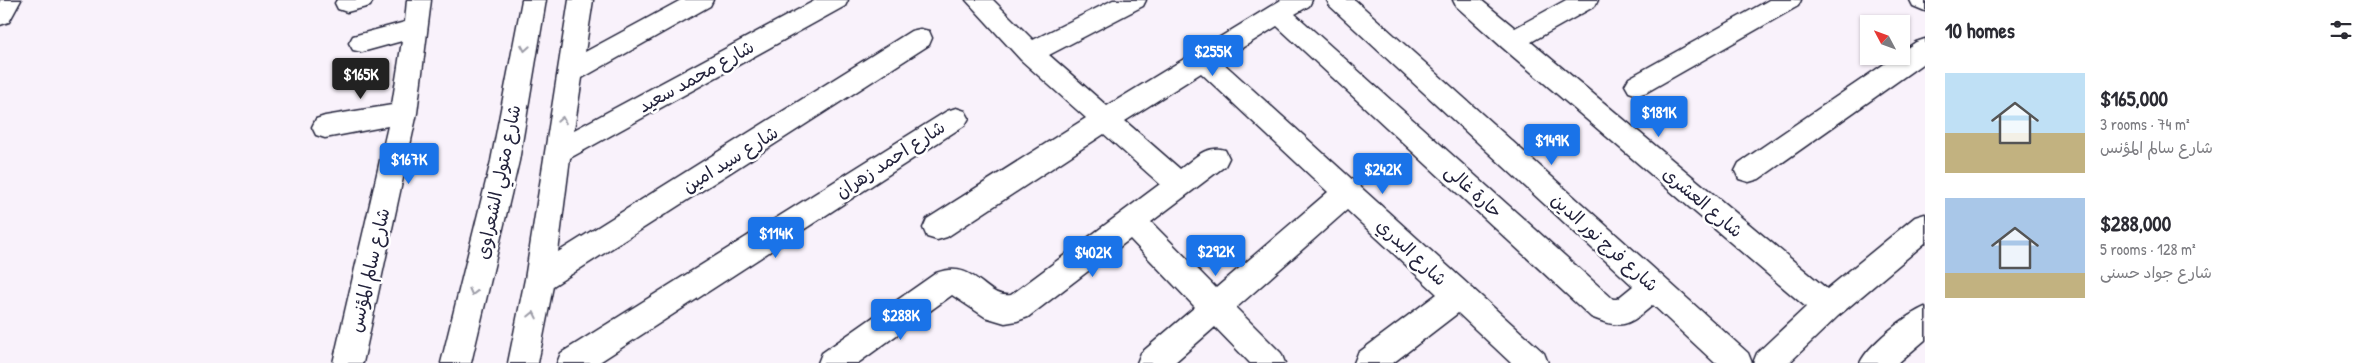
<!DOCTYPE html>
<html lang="en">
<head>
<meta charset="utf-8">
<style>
  :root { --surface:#fff; --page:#f7f7f7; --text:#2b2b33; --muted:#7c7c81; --accent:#1a73e8 }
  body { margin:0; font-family:"Patrick Hand","Playpen Sans Arabic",sans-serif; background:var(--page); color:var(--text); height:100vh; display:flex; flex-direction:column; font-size:19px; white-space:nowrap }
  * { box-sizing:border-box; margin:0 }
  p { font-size:16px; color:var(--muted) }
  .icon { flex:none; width:28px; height:28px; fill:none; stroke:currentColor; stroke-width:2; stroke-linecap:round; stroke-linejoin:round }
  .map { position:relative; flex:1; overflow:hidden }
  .details { display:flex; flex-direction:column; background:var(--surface); width:450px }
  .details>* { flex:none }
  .needle { width:32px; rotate:311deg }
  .buttons { position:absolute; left:1860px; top:15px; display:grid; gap:10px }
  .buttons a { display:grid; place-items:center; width:50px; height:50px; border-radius:0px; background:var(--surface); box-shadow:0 1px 4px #0004; font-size:25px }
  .price { position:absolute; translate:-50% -42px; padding:0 11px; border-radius:5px; background:var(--accent); color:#fff; font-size:16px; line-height:32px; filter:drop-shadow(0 1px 2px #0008) }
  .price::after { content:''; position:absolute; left:50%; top:30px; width:15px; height:11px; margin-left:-8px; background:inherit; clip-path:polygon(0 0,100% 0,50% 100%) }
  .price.on { background:#222; color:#fff }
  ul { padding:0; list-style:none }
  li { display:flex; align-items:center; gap:15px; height:125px; padding:0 20px }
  li span { display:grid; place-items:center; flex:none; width:140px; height:100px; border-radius:0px; color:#555 }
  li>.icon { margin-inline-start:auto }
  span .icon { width:60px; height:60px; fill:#fffc; stroke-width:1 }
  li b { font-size:21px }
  h2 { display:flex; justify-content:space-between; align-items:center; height:60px; padding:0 20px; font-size:21px }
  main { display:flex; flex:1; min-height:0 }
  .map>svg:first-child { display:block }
</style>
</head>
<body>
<main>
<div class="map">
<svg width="1925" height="363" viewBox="0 0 1925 363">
  <rect width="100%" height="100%" fill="#f9f2fb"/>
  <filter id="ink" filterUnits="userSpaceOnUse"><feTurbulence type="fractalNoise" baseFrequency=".02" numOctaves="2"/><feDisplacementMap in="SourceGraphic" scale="10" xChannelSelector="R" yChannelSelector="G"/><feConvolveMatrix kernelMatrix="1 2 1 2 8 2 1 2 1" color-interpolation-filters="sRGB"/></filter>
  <g filter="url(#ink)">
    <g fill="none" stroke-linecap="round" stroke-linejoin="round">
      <g stroke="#22223b" stroke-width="3">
        <g id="minor">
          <polygon points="0,0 21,0 9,22 0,25"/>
          <polygon points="337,0 373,0 370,6 347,12 338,9 335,3"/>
          <polygon points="407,0 431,0 417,113 363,363 333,363 388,126 325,138 316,135 312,127 316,119 325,116 392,105 402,41 362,52 353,50 349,43 353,36 405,22"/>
          <polygon points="522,0 546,0 519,161 471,363 441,363 491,161"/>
          <polygon points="569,0 593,0 585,52 681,0 713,0 710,6 582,78 574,130 816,0 848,0 845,6 570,158 558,252 911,31 920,29 929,31 932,38 929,45 553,286 538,363 508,363 525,279"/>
          <path d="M966 0H993L1033 40 1113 0H1146L1143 6 1049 55 1107 106 1281 0H1312L1309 6 1295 14 1613 299H1617L1633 286 1330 6 1327 0H1355L1748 353 1752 363H1715L1653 305C1628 326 1623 330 1591 317L1277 26 1221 61 1544 353 1548 363H1511L1458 313 1393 363H1354L1358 353 1437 294 1347 210 1236 308 1281 353 1285 363H1250L1215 327 1174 363H1137L1141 353 1195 307 1130 239 1028 317 1017 321 1005 323 985 317 952 295 858 363H818L822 353 936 273C976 258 984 299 1011 295L1160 184 1104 134 947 237 937 240 927 237 923 228 927 219 1086 118 1021 60ZM1201 73 1328 192 1216 288 1151 222 1225 166 1229 158 1225 150C1206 144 1194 159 1180 169L1125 121Z"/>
          <polygon points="1453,0 1481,0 1515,28 1566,0 1598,0 1595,6 1531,42 1827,289 1915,217 1925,214 1925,243 1838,316 1789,363 1753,363 1757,353 1806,307 1503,48 1456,6"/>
          <polygon points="1769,0 1801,0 1798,6 1647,92 1638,95 1629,92 1625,85 1629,78"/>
          <polygon points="1910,0 1925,0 1925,11 1913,6"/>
          <polygon points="1925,39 1925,62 1759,179 1749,182 1739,179 1735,171 1739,163 1896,56 1901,56 1901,52 1916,42"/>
          <polygon points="956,108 965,111 969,118 965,125 598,363 557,363 561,353 947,111"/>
          <path d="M1925 307V340L1898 363H1860C1868 345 1906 315 1925 307Z"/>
        </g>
      </g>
      <use href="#minor" fill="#fff" fill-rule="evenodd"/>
    </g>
    <defs><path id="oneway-chevron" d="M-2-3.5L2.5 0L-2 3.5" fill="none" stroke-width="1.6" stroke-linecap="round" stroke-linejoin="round" transform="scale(1.25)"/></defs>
    <g stroke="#9c9ca7">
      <use href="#oneway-chevron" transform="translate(525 48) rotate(100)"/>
      <use href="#oneway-chevron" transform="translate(562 120) rotate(-80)"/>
      <use href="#oneway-chevron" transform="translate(473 292) rotate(104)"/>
      <use href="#oneway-chevron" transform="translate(533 315) rotate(-78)"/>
    </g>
  </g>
  <g text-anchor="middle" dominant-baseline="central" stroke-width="5" stroke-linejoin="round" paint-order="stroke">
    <g font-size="18" fill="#22223b" stroke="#fff">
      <text transform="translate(696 76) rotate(-29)">شارع محمد سعيد</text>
      <text transform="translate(730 159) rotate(-32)">شارع سيد امين</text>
      <text transform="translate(890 159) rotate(-33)">شارع احمد زهران</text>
      <text transform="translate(498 182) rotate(-78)">شارع متولي الشعراوى</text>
      <text transform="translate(1474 191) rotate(42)">حارة غالى</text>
      <text transform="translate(1703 202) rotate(40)">شارع العشرى</text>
      <text transform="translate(1605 242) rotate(42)">شارع فرج نور الدين</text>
      <text transform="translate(1412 252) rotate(43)">شارع البدري</text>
      <text transform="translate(369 270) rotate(-77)">شارع سالم المؤنس</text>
    </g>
  </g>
</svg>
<div class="buttons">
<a><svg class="needle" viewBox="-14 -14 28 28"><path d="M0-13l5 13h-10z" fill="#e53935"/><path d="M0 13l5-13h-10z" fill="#7c7c81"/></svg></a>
</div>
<b class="price" style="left:1213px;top:77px">$255K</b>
<b class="price on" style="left:361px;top:100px">$165K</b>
<b class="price" style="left:1659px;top:138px">$181K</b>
<b class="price" style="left:1552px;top:166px">$149K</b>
<b class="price" style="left:409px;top:185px">$167K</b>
<b class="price" style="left:1383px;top:195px">$242K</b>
<b class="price" style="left:776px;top:259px">$114K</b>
<b class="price" style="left:1216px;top:277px">$292K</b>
<b class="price" style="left:1093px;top:278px">$402K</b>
<b class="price" style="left:901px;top:341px">$288K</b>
</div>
<section class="details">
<h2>10 homes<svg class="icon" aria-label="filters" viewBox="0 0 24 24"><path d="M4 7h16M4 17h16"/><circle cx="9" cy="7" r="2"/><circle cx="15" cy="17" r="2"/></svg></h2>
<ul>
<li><span style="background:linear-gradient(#bfe0f5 60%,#c2b280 0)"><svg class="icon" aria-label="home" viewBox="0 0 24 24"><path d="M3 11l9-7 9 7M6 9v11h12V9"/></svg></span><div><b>$165,000</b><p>3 rooms · 74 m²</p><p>شارع سالم المؤنس</p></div></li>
<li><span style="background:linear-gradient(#a9c7e8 75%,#c2b280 0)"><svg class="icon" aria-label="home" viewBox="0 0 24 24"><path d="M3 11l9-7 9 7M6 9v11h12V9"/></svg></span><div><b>$288,000</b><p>5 rooms · 128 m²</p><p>شارع جواد حسنى</p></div></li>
</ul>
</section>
</main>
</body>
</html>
